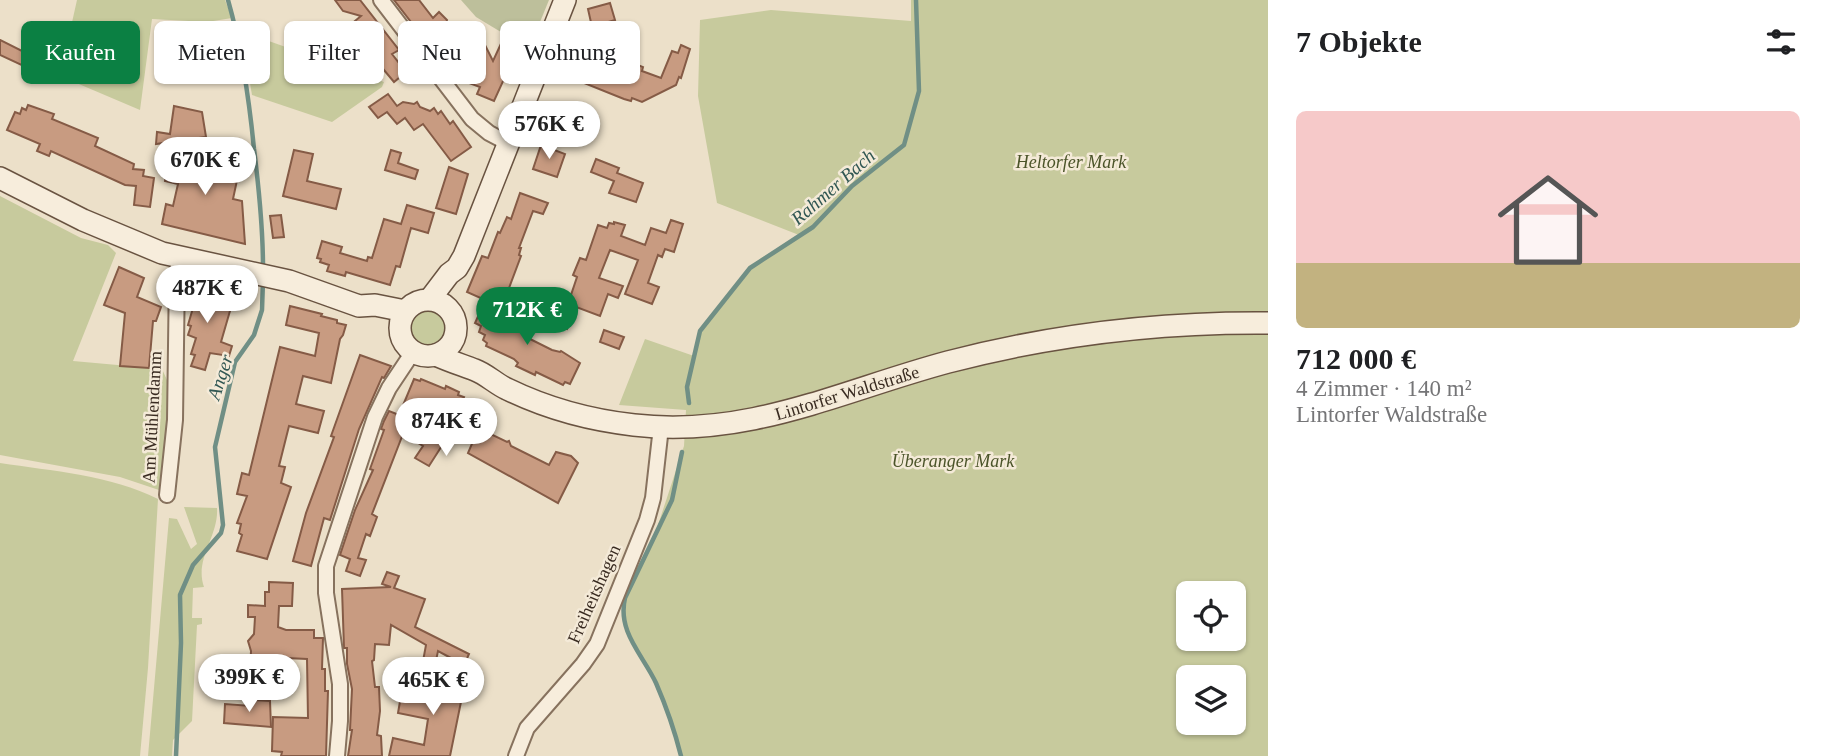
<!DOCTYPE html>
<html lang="de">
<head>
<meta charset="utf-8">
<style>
  :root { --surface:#fff; --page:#f6f6f6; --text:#202124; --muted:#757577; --line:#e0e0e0; --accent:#0b8043 }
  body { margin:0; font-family:"Times New Roman",serif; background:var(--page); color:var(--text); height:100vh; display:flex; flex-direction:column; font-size:26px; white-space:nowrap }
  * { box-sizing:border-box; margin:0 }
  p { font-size:23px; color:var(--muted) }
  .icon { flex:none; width:38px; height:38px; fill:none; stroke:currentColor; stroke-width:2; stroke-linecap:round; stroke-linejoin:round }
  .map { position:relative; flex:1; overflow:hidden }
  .drawer { display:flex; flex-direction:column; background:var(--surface); width:560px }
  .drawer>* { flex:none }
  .guide { position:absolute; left:21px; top:21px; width:665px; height:63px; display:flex; gap:14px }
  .buttons { position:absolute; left:1176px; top:581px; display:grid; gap:14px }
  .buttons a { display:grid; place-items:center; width:70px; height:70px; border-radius:10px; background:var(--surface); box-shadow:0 2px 5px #0004; font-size:35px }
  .price { position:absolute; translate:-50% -60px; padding:0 16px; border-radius:24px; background:#fff; color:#222; font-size:23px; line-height:46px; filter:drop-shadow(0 2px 4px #0008) }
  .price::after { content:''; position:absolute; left:50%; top:42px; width:21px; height:16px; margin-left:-10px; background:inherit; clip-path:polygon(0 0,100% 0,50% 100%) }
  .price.active { background:var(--accent); color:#fff }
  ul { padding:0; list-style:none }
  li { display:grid; align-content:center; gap:14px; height:371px; padding:0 28px }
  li+li { border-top:2px solid var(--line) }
  li span { display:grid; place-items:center; height:217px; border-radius:10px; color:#555 }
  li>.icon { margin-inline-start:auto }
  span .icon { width:126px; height:126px; fill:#fffc; stroke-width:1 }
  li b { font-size:30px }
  h2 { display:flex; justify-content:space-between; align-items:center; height:84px; padding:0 28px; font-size:30px }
  .tag { padding:0 24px; border-radius:10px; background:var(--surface); box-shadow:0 2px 5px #0004; font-size:24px; line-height:63px }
  .tag.active { background:var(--accent); color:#fff }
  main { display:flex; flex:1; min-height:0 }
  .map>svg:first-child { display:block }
</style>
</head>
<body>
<main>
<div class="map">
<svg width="1268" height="756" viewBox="0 0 1268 756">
  <rect width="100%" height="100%" fill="#ece0c9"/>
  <g fill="#c7ca9d" fill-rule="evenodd">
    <polygon points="77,0 225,0 232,18 207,22 152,19 140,110 60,76"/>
    <path d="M911 0H1268V756H682L658 685 630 637 623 614 626 598 657 528 684 446 686 410 619 405 645 339 694 356 690 375 701 331 751 268 761 258 814 228 837 202 812 226 799 235 717 203 698 96 700 20 771 10 911 21ZM1188 593H1234V639H1188ZM1188 677H1234V723H1188Z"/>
    <polygon points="241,31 384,82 382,87 332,122 252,95"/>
    <polygon points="0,196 81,238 108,245 116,253 73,361 162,369 172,391 162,491 120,477 0,455"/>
    <circle cx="427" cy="328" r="19"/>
    <path d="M0 463C52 471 111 475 158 499L148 668 140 756H0Z"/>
    <path d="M184 507 217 508C219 536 194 559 204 587L193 588 192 618H202V624L197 625 192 721 173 740 172 756H148L169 518 177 519 191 549 197 544Z"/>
  </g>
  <polygon fill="#bdbf9b" points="461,0 549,0 529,49 476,17"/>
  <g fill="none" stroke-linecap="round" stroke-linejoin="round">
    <g stroke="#708f85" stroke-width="4.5">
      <path d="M228 0C242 49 249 98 254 149 259 189 263 228 263 268"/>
      <polyline points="689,403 687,387 700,331 750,268 813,227 852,186 904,145 919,91 916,0"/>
      <polyline points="176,756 181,643 180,595 193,565 221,533 223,525 215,447 235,362 254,335 262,310 263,281"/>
      <path d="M681 756C675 732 666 706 656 683 643 655 617 632 625 598L672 500 682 452"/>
    </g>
  </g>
  <g fill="#c89b81" stroke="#855b46" stroke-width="2">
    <polygon points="335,0 360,0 399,50 392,54 406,72 394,82 384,70 381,73 364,51 376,43 350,34 349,26 361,16 343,11"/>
    <polygon points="394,0 419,0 433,18 439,12 447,20 435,53"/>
    <polygon points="610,3 615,20 592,27 588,9"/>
    <polygon points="464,33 475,50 485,45 493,61 505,35 520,44 494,101 477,94 480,87 464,81 460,83 444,58"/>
    <polygon points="0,40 34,57 28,68 0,55"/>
    <polygon points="681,45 690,49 681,78 679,77 676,85 642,102 632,98 631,101 624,99 584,83 592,63 599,65 601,59 615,64 618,57 643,67 642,71 661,78 672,51 678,53"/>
    <polygon points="388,94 397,106 403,102 414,104 417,102 420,107 430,111 434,108 438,114 441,111 450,124 453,121 471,147 451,161 423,124 414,130 405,118 397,124 387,112 378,118 369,107"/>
    <polygon points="28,105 54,114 52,119 98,138 95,146 134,164 133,169 144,170 143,176 154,178 150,207 134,205 136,186 125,185 51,151 49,156 37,151 40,144 7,130 15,112 20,114 22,108 26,110"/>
    <polygon points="174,106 202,112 206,137 156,144 157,132 170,134"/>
    <polygon points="541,145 565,154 557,177 533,169"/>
    <polygon points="294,150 313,154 307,181 341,189 336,209 283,196"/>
    <polygon points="391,150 401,153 398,163 418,170 415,179 385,170"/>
    <polygon points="168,152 218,163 220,154 239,158 239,171 233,199 242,201 245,244 162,224 166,204 173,206 178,184 165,181"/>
    <polygon points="596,159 619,168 617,173 643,183 636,202 609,193 614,181 591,172"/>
    <polygon points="449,167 468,174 456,214 436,208"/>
    <polygon points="520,193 548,203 543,214 533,211 519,248 521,248 519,255 521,256 506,296 490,290 485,300 467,292 482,256 488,258 498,232 500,233 507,217 511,219"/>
    <polygon points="407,205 434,213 428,233 411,228 400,267 396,266 390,285 346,272 345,276 327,271 329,265 320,262 321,259 317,258 322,241 342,247 340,253 367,261 368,257 372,258 384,219 401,224"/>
    <polygon points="281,215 284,237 273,238 270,216"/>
    <polygon points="671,220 683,224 674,252 665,249 662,257 658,255 648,283 659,287 652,304 625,294 638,260 610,250 599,278 623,286 618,298 608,294 600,316 568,304 577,277 573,275 580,258 586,260 598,225 607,228 609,223 614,224 614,222 625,225 621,236 645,245 651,228 666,233"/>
    <polygon points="119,267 144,278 137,297 161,307 156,321 153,321 149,368 120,366 125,313 104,305"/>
    <polygon points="190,281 205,286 204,291 210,292 209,297 232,304 221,342 232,346 229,356 210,353 205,370 191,366 195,355 191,354 196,338 188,335 191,326 188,325 195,301 186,299"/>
    <polygon points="519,304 539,312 526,337 552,350 560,352 561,351 580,363 570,384 565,382 563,385 536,372 535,375 516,366 518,363 514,359 486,346 487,343 483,340 485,335 479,332 481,326 475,323 480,312 510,327"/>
    <polygon points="290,306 322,314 321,316 337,320 337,323 346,325 343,335 340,339 331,383 303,376 296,404 324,411 318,433 289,426 279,466 285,467 281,483 291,487 267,559 237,551 242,535 239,533 241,524 237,523 247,496 237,494 242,473 249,475 280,347 315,356 319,333 286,325"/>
    <polygon points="552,311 571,318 567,329 548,322"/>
    <polygon points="604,330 624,337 619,349 600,342"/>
    <polygon points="360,355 391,366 384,378 382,377 359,429 330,520 324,518 311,566 293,561 306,513 334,437 331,436"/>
    <polygon points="414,379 420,381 421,379 445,389 446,386 459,392 458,395 464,397 455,417 507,442 509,441 511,446 549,465 556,452 571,456 578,463 558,503 468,453 474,439 450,428 453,422 429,411 421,429 443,444 429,466 415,458 423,446 403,434 372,514 377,517 370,536 366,534 358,558 366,560 360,576 346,571 350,559 340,555 355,510 373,470 370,469 384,430 381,429 384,421 389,411 399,415"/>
    <polygon points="387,572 399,576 394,588 425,599 415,627 469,654 464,665 438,651 433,675 421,672 426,645 391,625 389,645 375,644 374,660 372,661 375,687 379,687 380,711 377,735 381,736 382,756 348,756 352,730 350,730 352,689 347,664 347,648 344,648 342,589 391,587 382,584"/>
    <polygon points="269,582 293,583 292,606 279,606 278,627 286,630 314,630 314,638 323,638 322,669 325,669 325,691 328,691 326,756 281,756 282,752 272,751 273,717 308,718 307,659 266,657 265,673 250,672 251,651 248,641 254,634 255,617 248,617 248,605 265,606 265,592 269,592"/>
    <polygon points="457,674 470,677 466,694 463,692 450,756 389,756 393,738 424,745 428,719 398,713 402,690 428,695 433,675 456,680"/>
    <polygon points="252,700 270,701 271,727 224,723 225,704 251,706"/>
  </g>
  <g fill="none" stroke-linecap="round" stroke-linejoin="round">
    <g stroke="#87725e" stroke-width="18">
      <g id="minor">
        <polyline points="381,0 472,119 489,133 508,143"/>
        <polyline points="167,495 175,420 177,272 180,258"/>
        <polyline points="337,756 340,721 340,684 326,593 326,566 375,417 389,388 413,352"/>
        <polyline points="516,756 527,728 583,664 597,644 647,520 653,498 661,427"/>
      </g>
    </g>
    <g stroke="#695341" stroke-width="24">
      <g id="secondary">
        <polyline points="0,178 83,220 162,253 289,281 359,306 375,305 405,311"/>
        <polyline points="430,299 449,274 457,268 464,256 565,0"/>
        <circle cx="428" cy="328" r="28"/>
        <path d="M436 355C449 361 462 365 475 370 486 374 496 384 507 389 548 409 589 420 634 425 749 438 840 391 948 362 1055 334 1157 322 1268 323"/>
      </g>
    </g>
    <use href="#minor" stroke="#f7eddc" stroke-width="14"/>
    <use href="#secondary" stroke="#f7eddc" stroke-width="21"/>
  </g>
  <g text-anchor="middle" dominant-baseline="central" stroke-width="5" stroke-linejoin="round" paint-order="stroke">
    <g font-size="18" font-style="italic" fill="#4b5429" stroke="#f4ead8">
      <text x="1071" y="162">Heltorfer Mark</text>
      <text x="953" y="461">Überanger Mark</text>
    </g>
    <g font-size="18" fill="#392b21" stroke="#f4ead8">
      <text transform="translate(847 393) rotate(-17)">Lintorfer Waldstraße</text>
      <text transform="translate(152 417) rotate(-87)">Am Mühlendamm</text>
      <text transform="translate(594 594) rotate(-66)">Freiheitshagen</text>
    </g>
    <g font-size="19" font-style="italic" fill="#315753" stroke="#f4ead8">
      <text transform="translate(833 187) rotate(-41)">Rahmer Bach</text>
      <text transform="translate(220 377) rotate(-72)">Anger</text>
    </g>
  </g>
</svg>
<div class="buttons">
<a><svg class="icon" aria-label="locate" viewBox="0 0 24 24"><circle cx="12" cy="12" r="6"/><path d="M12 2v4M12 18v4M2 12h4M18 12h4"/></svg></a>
<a><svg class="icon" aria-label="layers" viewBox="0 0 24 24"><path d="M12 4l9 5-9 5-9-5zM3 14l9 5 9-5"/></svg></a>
</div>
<b class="price" style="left:549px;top:161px">576K €</b>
<b class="price" style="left:205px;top:197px">670K €</b>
<b class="price" style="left:207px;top:325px">487K €</b>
<b class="price active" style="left:527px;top:347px">712K €</b>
<b class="price" style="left:446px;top:458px">874K €</b>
<b class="price" style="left:249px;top:714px">399K €</b>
<b class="price" style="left:433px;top:717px">465K €</b>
<div class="guide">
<a class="tag active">Kaufen</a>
<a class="tag">Mieten</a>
<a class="tag">Filter</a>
<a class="tag">Neu</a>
<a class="tag">Wohnung</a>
</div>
</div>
<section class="drawer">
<h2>7 Objekte<svg class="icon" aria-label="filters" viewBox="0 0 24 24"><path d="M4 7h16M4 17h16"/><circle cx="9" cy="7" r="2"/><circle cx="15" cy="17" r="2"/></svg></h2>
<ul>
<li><span style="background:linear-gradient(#f6c9c9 70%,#c2b280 0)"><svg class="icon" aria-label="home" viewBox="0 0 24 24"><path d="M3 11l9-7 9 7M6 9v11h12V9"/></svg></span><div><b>712 000 €</b><p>4 Zimmer · 140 m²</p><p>Lintorfer Waldstraße</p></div></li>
</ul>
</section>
</main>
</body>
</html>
